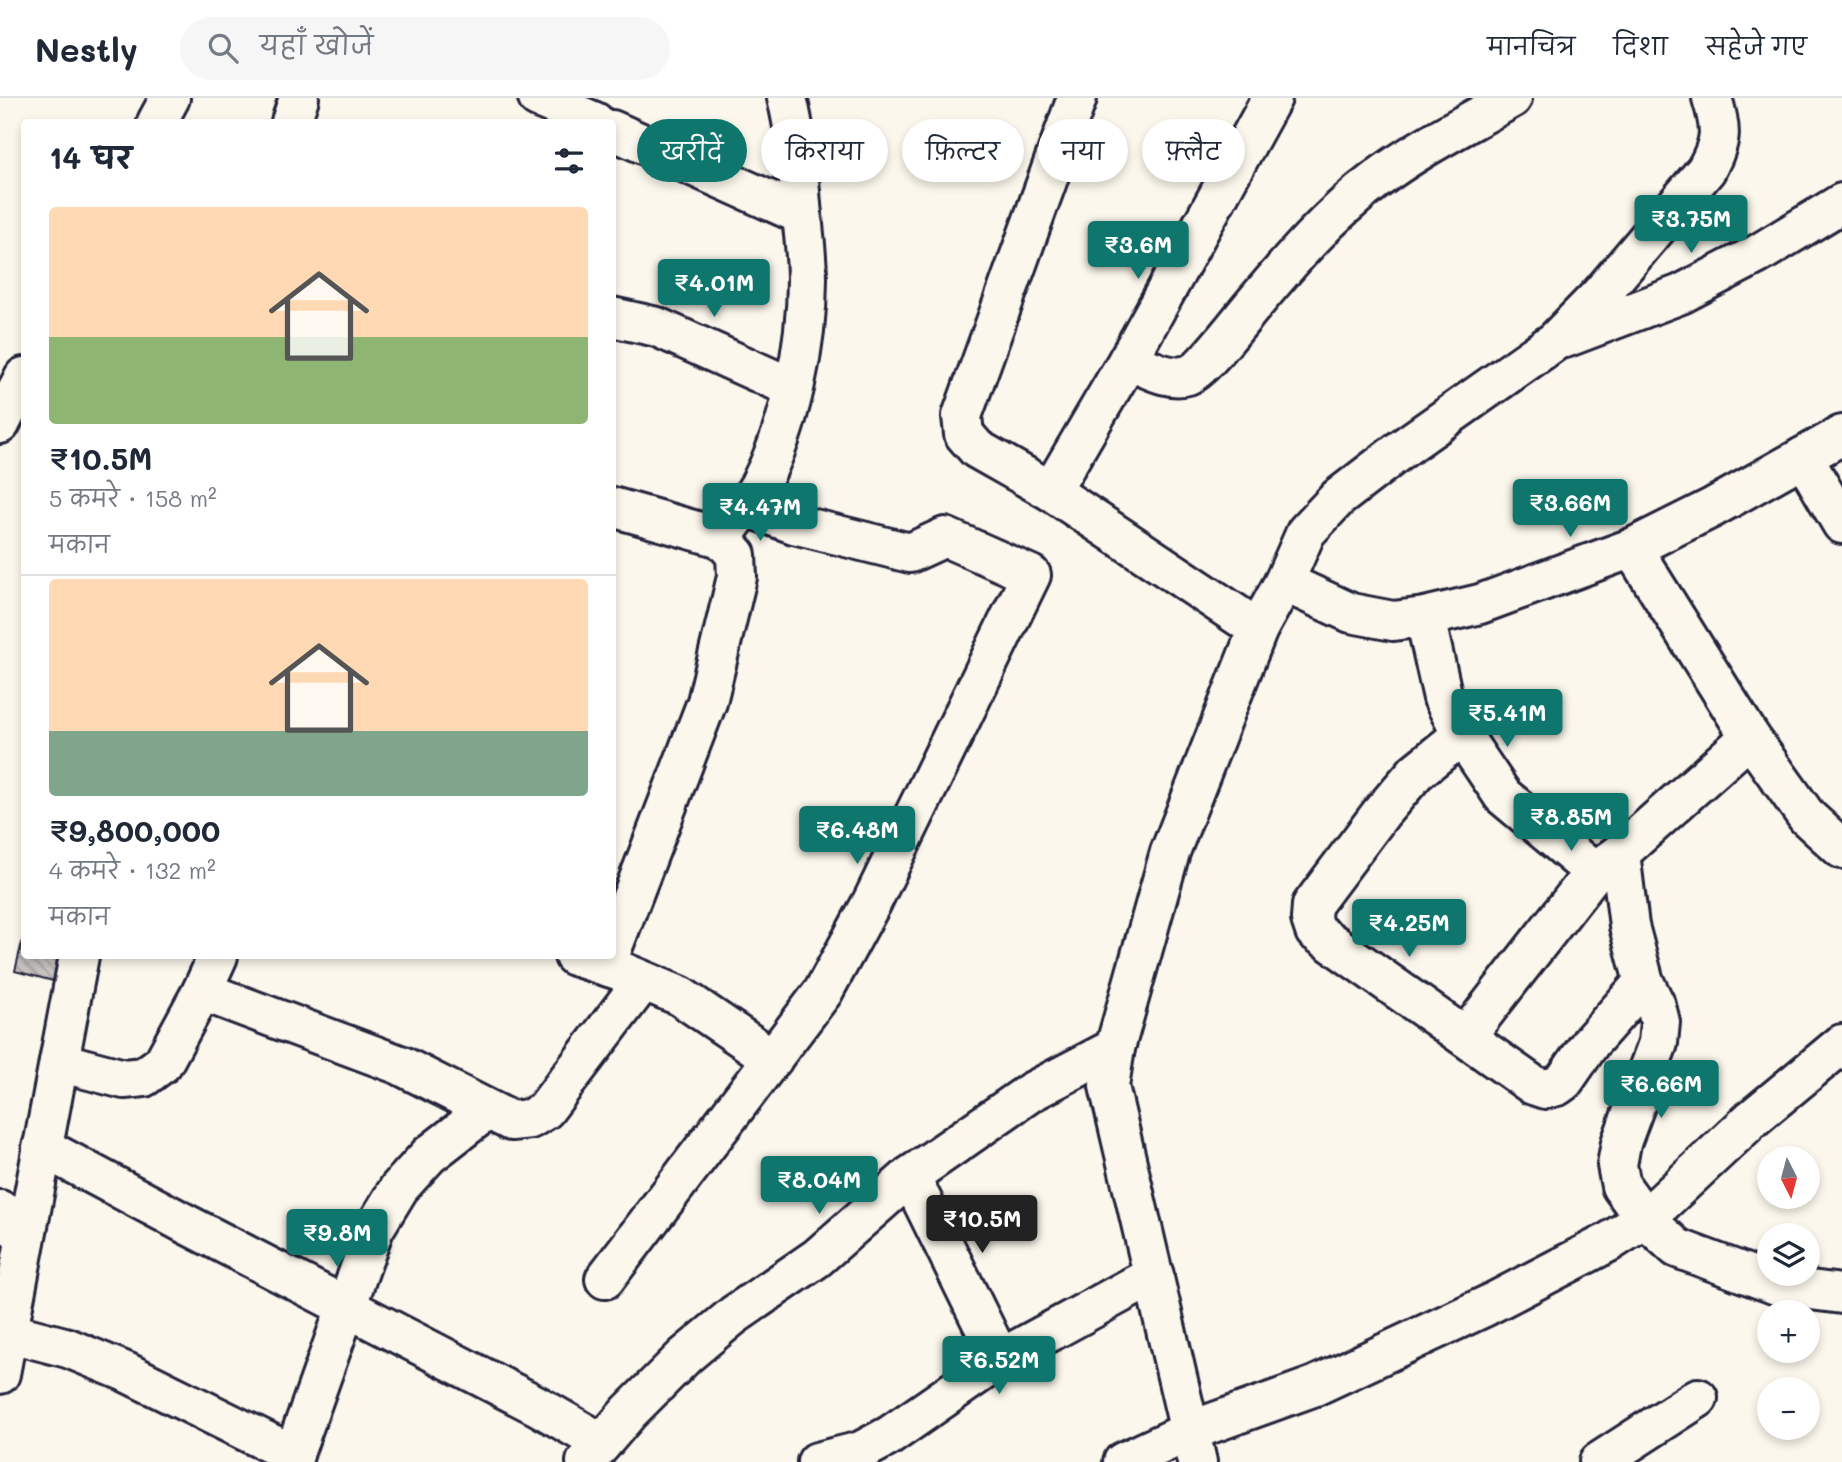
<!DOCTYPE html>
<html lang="hi">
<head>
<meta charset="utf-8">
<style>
  :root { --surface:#fff; --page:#f6f6f7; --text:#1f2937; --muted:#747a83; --line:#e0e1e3; --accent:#0f766e }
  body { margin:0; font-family:Mali,"Playpen Sans Deva",sans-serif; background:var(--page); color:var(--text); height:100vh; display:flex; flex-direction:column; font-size:26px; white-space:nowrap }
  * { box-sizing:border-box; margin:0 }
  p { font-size:23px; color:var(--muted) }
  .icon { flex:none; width:38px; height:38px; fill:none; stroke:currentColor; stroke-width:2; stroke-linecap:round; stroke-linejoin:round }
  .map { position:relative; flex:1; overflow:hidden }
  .side { position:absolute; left:21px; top:21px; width:595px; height:840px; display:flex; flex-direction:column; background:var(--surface); border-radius:7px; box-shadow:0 4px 10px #0003 }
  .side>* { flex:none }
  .guide { position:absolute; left:637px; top:21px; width:665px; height:63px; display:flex; gap:14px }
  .needle { width:46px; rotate:174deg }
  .tools { position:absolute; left:1757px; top:1048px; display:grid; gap:14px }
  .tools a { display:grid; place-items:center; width:63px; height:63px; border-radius:50%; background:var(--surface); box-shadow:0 4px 10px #0003; font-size:35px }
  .price { position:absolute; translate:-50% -60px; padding:0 16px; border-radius:7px; background:var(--accent); color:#fff; font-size:23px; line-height:46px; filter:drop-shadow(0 2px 4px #0008) }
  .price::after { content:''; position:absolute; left:50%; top:42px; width:21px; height:16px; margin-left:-10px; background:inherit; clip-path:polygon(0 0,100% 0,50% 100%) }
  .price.current { background:#222; color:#fff }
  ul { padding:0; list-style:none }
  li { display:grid; align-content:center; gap:14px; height:371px; padding:0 28px }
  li+li { border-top:2px solid var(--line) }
  li span { display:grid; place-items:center; height:217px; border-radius:7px; color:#555 }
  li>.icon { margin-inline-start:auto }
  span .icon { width:126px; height:126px; fill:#fffc; stroke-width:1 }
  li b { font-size:30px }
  h2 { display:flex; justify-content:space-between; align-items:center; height:84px; padding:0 28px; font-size:30px }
  .tag { padding:0 24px; border-radius:32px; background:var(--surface); box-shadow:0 4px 10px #0003; font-size:24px; line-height:63px }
  .tag.current { background:var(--accent); color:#fff }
  header { display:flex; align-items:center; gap:42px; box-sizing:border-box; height:98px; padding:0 35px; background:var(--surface); border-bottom:2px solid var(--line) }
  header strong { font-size:33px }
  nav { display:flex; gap:38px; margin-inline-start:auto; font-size:24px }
  .search { width:490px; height:63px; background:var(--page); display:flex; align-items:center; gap:18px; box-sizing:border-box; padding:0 24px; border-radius:38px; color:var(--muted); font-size:26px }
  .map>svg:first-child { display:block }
</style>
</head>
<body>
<header>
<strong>Nestly</strong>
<div class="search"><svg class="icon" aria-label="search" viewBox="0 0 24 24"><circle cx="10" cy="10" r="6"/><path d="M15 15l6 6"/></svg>यहाँ खोजें</div>
<nav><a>मानचित्र</a><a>दिशा</a><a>सहेजे गए</a></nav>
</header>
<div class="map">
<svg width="1842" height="1364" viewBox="0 0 1842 1364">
  <defs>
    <pattern id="building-back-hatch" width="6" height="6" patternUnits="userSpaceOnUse" patternTransform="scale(1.75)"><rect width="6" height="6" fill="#c6c2c0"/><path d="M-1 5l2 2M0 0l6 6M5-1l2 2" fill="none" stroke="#aaa6a6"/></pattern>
  </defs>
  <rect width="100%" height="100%" fill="#fbf7ec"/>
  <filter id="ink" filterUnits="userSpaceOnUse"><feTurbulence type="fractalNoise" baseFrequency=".0143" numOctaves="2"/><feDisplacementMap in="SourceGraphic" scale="14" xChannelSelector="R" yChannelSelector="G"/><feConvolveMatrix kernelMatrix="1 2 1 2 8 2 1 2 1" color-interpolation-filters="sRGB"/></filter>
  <g filter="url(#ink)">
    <polygon fill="url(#building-back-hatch)" stroke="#22223b" stroke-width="2" points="24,836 24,858 64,858 57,884 15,873"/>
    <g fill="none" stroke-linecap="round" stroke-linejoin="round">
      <g stroke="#22223b" stroke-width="44">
        <g id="street">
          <polyline points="538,0 595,24"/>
          <polyline points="1077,0 962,318 964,336 977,351 1051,393 1258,531"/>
          <polyline points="157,24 170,0"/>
          <polyline points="612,32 802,117"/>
          <polyline points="612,219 657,229 793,290"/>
          <polyline points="1565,240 1681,196 1758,156 1842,105"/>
          <path d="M1128 262C1146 269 1168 283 1188 277 1203 272 1240 222 1253 207 1290 163 1329 117 1376 82 1418 50 1467 26 1512 0"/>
          <polyline points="0,326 24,279"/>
          <polyline points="1803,359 1842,426"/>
          <polyline points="1051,393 1128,262 1272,0"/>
          <polyline points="612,409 721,440 736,457 737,479 707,604 612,851"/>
          <path d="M731 427C740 415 751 402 759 388 790 330 807 247 807 181 807 156 803 131 801 106 798 70 796 35 787 0"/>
          <polyline points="1632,450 1750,639 1807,719 1842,751"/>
          <polyline points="1284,484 1351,515 1393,523 1425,519 1480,506 1632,450 1712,410 1842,337"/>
          <polyline points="1425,519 1443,600 1462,637 1503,698 1594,774"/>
          <polyline points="1462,637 1416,674 1381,715 1312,807 1311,821 1315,833 1533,987 1545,991 1557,988 1564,983 1591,944 1644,884"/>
          <polyline points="1620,755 1629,828 1644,884 1656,908 1660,924 1658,945 1621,1045 1617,1067 1621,1088 1645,1121 1677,1150 1779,1188 1842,1196"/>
          <polyline points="574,858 618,872 680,898 773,961"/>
          <polyline points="202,893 400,967 511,1023 530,1021 545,1012 643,883"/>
          <polyline points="1466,938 1594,774 1620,755 1750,639"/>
          <polyline points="59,964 124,981 144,979 163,965 202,893 218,858"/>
          <polyline points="42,1049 186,1126 538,1308 602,1345"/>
          <polyline points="910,1078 1000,1261"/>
          <polyline points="0,1112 25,1142"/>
          <polyline points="605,1181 823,894 872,804 1031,477 945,439 910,455 794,426 745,408"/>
          <polyline points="7,1234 68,1250 126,1274 294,1357"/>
          <polyline points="291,1364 374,1131 399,1090 429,1057 487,1012"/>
          <polyline points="586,1364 629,1314 685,1258 734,1217 817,1160 910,1078 1031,994 1115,950"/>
          <polyline points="817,1364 861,1353 889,1338 1000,1261 1154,1177"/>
          <polyline points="1123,1364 1190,1333 1315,1288 1486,1208 1609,1144 1645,1121 1753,1020 1842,946"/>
          <path d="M1197 1364 1109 988 1115 950 1170 754 1258 531 1284 484 1306 434 1338 400 1399 353 1555 243 1599 198 1706 72C1722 43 1722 32 1712 0"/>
          <polyline points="1599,1364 1698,1300"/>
        </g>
      </g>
      <g stroke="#22223b" stroke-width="44">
        <g id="secondary">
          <polyline points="291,24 299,0"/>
          <polyline points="0,1276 79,858"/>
        </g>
      </g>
      <use href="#street" stroke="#fbf7ec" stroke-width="38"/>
      <use href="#secondary" stroke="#fbf7ec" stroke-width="38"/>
    </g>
  </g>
</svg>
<div class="tools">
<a><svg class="needle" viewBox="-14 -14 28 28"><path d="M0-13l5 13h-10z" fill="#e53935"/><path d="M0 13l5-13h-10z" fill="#747a83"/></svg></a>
<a><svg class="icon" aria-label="layers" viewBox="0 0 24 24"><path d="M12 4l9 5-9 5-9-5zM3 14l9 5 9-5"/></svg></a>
<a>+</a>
<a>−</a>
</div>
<b class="price" style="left:1691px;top:157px">₹3.75M</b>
<b class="price" style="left:1138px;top:183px">₹3.6M</b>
<b class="price" style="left:714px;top:221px">₹4.01M</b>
<b class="price" style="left:1570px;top:441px">₹3.66M</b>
<b class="price" style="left:760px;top:445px">₹4.47M</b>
<b class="price" style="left:1507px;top:651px">₹5.41M</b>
<b class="price" style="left:1571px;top:755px">₹8.85M</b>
<b class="price" style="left:857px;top:768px">₹6.48M</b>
<b class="price" style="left:1409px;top:861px">₹4.25M</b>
<b class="price" style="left:1661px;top:1022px">₹6.66M</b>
<b class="price" style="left:819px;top:1118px">₹8.04M</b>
<b class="price current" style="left:982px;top:1157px">₹10.5M</b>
<b class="price" style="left:337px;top:1171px">₹9.8M</b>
<b class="price" style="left:999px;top:1298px">₹6.52M</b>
<div class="guide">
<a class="tag current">खरीदें</a>
<a class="tag">किराया</a>
<a class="tag">फ़िल्टर</a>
<a class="tag">नया</a>
<a class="tag">फ़्लैट</a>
</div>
<section class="side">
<h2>14 घर<svg class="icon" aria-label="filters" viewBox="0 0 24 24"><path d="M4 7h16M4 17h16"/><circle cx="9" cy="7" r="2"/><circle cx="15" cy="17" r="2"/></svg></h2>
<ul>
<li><span style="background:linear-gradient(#ffd9b3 60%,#8fb573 0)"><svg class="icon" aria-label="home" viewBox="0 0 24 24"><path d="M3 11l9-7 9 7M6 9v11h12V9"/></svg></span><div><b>₹10.5M</b><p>5 कमरे · 158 m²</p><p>मकान</p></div></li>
<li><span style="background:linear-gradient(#ffd9b3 70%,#7fa58c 0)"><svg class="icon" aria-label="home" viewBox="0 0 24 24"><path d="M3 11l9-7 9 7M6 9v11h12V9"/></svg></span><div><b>₹9,800,000</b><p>4 कमरे · 132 m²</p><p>मकान</p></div></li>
</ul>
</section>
</div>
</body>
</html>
